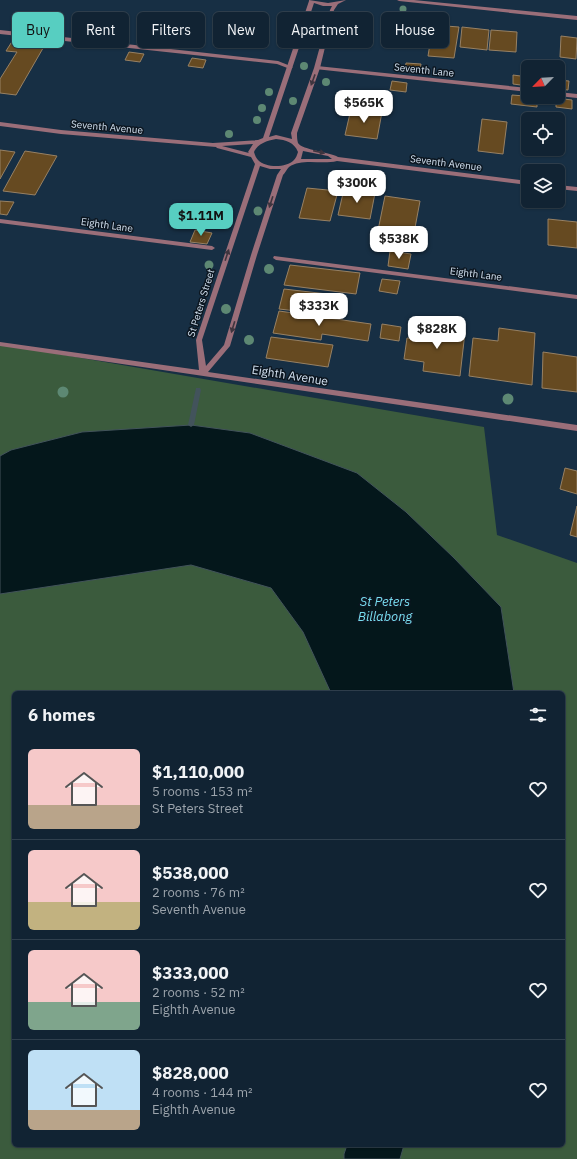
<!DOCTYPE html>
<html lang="en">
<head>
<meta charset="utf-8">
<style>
  :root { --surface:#112333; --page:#1e2f3f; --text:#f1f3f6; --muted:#9ca4ac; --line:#30404e; --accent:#57cec1 }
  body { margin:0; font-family:"IBM Plex Sans",sans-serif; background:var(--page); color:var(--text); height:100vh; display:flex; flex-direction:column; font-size:15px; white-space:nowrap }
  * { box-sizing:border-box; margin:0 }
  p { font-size:13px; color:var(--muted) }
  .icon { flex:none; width:22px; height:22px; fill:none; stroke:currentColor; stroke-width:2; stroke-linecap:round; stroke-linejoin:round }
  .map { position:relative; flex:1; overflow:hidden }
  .panel { position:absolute; left:12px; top:691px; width:553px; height:456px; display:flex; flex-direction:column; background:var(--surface); border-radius:6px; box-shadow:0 1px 3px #0004,0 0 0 1px var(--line) }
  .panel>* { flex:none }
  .hud { position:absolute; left:12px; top:12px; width:553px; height:36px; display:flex; gap:8px }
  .needle { width:26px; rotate:246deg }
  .tools { position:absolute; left:521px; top:60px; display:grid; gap:8px }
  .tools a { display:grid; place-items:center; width:44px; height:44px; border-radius:6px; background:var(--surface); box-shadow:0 1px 3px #0004,0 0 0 1px var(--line); font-size:20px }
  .price { position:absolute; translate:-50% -34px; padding:0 9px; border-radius:8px; background:#fff; color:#222; font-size:13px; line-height:26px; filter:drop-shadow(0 1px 2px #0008) }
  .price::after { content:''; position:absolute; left:50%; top:24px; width:12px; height:9px; margin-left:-6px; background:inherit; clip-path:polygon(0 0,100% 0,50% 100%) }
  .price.active { background:var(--accent); color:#111 }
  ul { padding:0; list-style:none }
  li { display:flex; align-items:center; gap:12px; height:100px; padding:0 16px }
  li+li { border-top:1px solid var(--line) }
  li span { display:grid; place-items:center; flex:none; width:112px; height:80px; border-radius:6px; color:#555 }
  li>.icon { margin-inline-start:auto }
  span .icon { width:48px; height:48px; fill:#fffc; stroke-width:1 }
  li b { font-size:17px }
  h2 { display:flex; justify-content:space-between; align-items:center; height:48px; padding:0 16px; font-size:17px }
  .chip { padding:0 14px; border-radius:6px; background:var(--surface); box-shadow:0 1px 3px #0004,0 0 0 1px var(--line); font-size:14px; line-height:36px }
  .chip.active { background:var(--accent); color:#111 }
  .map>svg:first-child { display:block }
</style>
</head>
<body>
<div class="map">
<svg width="577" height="1159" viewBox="0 0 577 1159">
  <rect width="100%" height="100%" fill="#172f44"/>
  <path fill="#3b5b3d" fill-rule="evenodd" d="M0 344 484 427 497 535 577 563V1159H0ZM14 693H563V1145H14Z"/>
  <g fill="#04171b" stroke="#42535b">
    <polygon points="191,425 250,433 357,473 406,512 454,558 501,607 514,693 331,693 303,632 271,588 191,565 0,594 0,456 11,450 82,432"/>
    <polygon points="347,1145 404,1145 400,1159 344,1159 344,1154"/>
  </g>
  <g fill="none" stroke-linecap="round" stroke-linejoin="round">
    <polygon fill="#42535b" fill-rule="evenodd" points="196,388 200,388 201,390 194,425 191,427 188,425"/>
  </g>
  <g fill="#664a21" stroke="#978164">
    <polygon points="433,25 459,27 454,58 428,56"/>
    <polygon points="462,27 489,30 487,50 460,47"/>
    <polygon points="491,30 517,32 516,52 489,50"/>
    <polygon points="561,36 577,38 576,59 560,57"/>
    <polygon points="13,40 46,43 16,95 0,93 0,79 17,52 6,51"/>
    <polygon points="129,52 144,54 140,62 125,60"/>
    <polygon points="192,58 206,60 203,68 188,66"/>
    <polygon points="406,63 421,64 420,73 405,71"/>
    <polygon points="513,75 528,77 528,86 513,84"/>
    <polygon points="558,80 569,81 568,90 558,89"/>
    <polygon points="392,81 407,83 406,92 390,90"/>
    <polygon points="512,95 537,97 537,107 511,104"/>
    <polygon points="556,98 572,100 572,109 556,107"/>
    <polygon points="351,109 382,112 377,139 345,135"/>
    <polygon points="482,119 507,122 503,154 478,151"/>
    <polygon points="0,150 15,152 0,179"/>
    <polygon points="25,151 57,156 35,195 3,191"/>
    <polygon points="307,188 338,191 330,221 299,218"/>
    <polygon points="344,189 375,193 370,219 338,215"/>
    <polygon points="385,196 420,201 411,249 375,245"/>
    <polygon points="0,201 14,202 7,215 0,214"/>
    <polygon points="548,219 577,222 577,248 548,245"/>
    <polygon points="195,230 212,233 207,244 190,242"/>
    <polygon points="390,251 411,254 408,269 388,266"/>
    <polygon points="290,265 360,273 356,294 284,285"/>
    <polygon points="382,279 400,281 397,294 379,291"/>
    <polygon points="284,289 336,295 332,315 279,309"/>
    <polygon points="279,311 371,324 368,341 322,334 321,340 273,333"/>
    <polygon points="382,324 401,327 399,341 380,338"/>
    <polygon points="417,325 465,332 460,376 423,371 424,362 404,359 407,338 415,339"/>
    <polygon points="499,328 535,333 532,385 469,376 473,338 498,341"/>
    <polygon points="271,337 333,345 328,367 266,358"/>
    <polygon points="543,352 577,357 577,392 542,388"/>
    <polygon points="565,468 577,471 577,494 560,489"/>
    <polygon points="577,506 577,537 570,535"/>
  </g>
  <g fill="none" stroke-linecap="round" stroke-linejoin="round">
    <g fill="#9a6e79" fill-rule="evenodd">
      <polygon points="0,30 278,61 293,67 290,69 277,64 0,34"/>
      <polygon points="317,66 528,88 528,92 315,69 315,67"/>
      <polygon points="558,92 577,94 577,98 558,96"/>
      <polygon points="0,219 212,246 215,248 212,250 0,223"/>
      <polygon points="274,256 577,295 577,299 276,260 273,258"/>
    </g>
    <g fill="#9a6e79" fill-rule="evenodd">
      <path d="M309 0 328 3 346 0 338 4 334 10 320 68 297 133C297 136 297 140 298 143 302 150 330 152 338 157L528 181V185L337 161C322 165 302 158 289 167 287 169 285 173 283 175L257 255 230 346 208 372 577 425V431L0 346V342L199 370 196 340 255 164 251 157 217 148 216 147 61 134 0 126V122L61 130 213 143 258 140 263 138 309 1ZM314 3 323 6H332L330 10 314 68 291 133 292 139 276 135 269 137ZM276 139C286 140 294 142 298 152 297 155 296 158 294 160 286 168 266 168 258 160 256 158 255 155 254 152 258 143 267 141 276 139ZM253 144 248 152 249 153 222 146ZM303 151 328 156 332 159H301ZM260 166 270 169H281L277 175 251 255 224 345 206 366 202 340Z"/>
      <polygon points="397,0 414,0 577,16 577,20 399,1"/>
      <polygon points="558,185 577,187 577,191 558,189"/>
    </g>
  </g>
  <g fill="#5d8873">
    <circle cx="403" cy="9" r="3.5"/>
    <circle cx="296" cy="17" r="4"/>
    <circle cx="315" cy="29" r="4"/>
    <circle cx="304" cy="66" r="4"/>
    <circle cx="326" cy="82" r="4"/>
    <circle cx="269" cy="92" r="4"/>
    <circle cx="293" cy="101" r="4"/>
    <circle cx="262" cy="108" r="4"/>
    <circle cx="257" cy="120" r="4"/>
    <circle cx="229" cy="134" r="4"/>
    <circle cx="258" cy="211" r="4.5"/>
    <circle cx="209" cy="265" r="4.5"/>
    <circle cx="269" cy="269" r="5"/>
    <circle cx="226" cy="309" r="5"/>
    <circle cx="249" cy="340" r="5"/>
    <circle cx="63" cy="392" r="5.5"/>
    <circle cx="508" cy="399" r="5.5"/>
  </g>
  <defs><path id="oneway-solid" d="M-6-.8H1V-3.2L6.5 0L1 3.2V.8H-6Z"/></defs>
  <g fill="#3e353f">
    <use href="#oneway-solid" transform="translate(313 80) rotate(110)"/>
    <use href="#oneway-solid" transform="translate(319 152) rotate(13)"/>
    <use href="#oneway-solid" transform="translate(271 202) rotate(108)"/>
    <use href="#oneway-solid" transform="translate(227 255) rotate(-72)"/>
    <use href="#oneway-solid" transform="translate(233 327) rotate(107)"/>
  </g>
  <g text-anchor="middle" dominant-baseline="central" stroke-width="3" stroke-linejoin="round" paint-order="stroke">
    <g font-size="10" fill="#d2e0ef" stroke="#0c1620">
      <text transform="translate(424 70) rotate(6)">Seventh Lane</text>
      <text transform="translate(107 127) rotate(5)">Seventh Avenue</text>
      <text transform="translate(446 163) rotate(7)">Seventh Avenue</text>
      <text transform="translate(107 225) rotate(8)">Eighth Lane</text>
      <text transform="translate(476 274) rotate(7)">Eighth Lane</text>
      <text transform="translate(201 303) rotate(-73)">St Peters Street</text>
    </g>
    <g font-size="12" fill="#d2e0ef" stroke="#0c1620">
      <text transform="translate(290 375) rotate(9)">Eighth Avenue</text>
    </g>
    <g font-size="13" font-style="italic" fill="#78ddf0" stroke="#0c1620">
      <text x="385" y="601">St Peters<tspan x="385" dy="15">Billabong</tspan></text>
    </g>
  </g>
</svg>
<div class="tools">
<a><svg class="needle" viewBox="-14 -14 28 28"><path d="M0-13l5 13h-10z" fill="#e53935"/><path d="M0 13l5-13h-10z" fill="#9ca4ac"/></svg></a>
<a><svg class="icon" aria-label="locate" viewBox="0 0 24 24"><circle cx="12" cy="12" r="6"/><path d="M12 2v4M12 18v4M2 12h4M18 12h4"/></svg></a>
<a><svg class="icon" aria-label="layers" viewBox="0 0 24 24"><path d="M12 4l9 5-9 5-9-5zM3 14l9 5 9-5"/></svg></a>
</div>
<b class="price" style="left:364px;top:124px">$565K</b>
<b class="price" style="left:357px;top:204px">$300K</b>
<b class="price active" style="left:201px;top:237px">$1.11M</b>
<b class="price" style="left:399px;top:260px">$538K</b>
<b class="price" style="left:319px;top:327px">$333K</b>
<b class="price" style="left:437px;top:350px">$828K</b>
<div class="hud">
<a class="chip active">Buy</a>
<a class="chip">Rent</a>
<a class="chip">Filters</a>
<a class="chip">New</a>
<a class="chip">Apartment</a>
<a class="chip">House</a>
</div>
<section class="panel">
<h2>6 homes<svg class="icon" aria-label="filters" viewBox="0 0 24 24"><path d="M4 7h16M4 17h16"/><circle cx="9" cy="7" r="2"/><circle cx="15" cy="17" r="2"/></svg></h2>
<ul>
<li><span style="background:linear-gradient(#f6c9c9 70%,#b9a48a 0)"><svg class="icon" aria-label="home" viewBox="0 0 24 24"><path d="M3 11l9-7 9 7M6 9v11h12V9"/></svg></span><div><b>$1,110,000</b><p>5 rooms · 153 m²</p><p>St Peters Street</p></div><svg class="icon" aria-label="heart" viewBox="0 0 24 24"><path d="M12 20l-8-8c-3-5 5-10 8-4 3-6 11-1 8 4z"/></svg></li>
<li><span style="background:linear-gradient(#f6c9c9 65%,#c2b280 0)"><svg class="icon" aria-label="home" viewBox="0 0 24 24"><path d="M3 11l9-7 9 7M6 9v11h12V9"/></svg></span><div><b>$538,000</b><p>2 rooms · 76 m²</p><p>Seventh Avenue</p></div><svg class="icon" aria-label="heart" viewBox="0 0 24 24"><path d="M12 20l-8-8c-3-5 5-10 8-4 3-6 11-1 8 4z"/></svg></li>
<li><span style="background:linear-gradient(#f6c9c9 65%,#7fa58c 0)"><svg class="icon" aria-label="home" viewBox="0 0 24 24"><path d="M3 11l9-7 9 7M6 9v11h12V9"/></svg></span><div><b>$333,000</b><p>2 rooms · 52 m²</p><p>Eighth Avenue</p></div><svg class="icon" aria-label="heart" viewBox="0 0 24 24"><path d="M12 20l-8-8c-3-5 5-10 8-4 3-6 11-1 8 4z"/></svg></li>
<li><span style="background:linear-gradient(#bfe0f5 75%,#b9a48a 0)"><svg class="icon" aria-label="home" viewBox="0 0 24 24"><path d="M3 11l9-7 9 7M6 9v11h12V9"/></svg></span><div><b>$828,000</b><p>4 rooms · 144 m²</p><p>Eighth Avenue</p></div><svg class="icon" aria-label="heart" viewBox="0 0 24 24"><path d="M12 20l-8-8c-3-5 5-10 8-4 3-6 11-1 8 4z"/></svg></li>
</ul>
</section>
</div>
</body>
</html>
